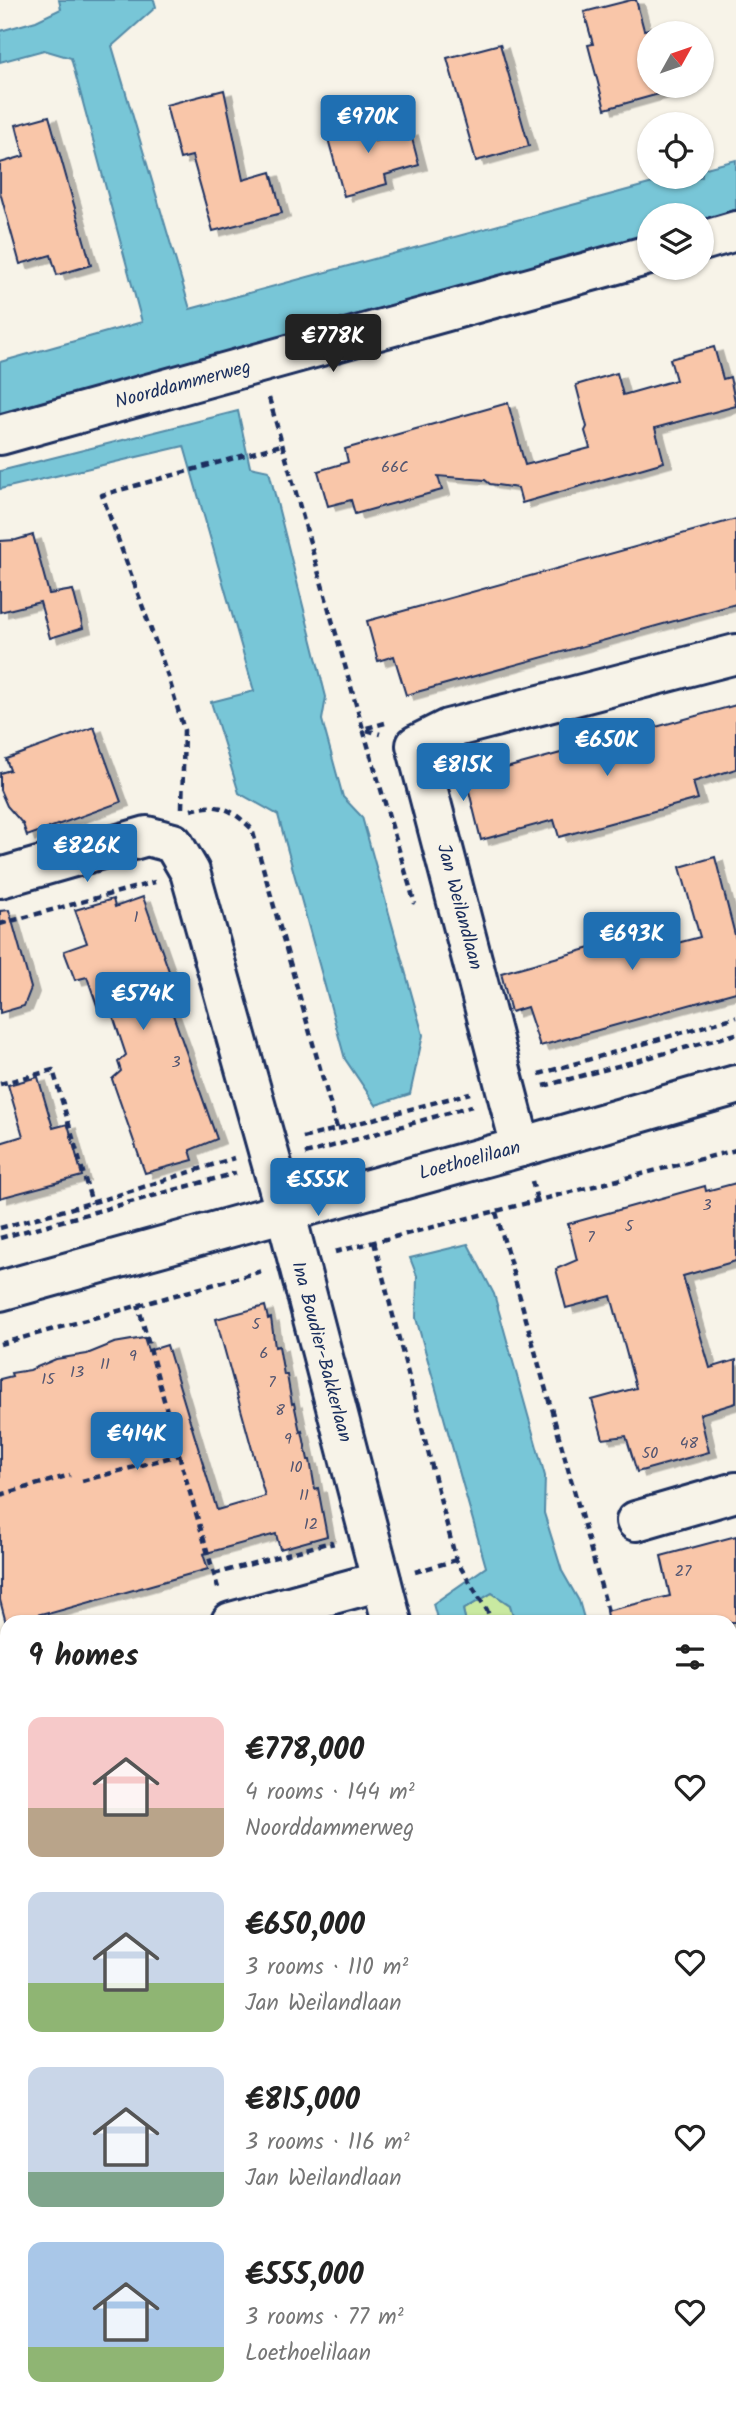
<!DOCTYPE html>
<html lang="en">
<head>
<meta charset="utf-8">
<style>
  :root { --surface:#fff; --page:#f6f6f6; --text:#222; --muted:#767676; --accent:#1f6fb2 }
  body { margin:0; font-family:Kalam,sans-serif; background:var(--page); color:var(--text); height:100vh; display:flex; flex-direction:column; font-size:26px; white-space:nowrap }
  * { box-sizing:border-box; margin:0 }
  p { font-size:23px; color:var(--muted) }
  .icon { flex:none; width:38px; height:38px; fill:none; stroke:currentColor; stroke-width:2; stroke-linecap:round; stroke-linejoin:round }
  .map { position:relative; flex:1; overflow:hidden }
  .details { position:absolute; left:0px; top:1615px; width:737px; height:800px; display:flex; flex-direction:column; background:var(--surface); border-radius:21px 21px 0 0; box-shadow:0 2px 5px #0004 }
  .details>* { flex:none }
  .needle { width:46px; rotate:50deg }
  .fabs { position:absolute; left:637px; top:21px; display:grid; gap:14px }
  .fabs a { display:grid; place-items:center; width:77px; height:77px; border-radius:50%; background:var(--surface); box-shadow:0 2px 5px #0004; font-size:35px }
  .price { position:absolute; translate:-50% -60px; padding:0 16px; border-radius:7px; background:var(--accent); color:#fff; font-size:23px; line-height:46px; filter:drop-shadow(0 2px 4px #0008) }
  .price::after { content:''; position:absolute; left:50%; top:42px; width:21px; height:16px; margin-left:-10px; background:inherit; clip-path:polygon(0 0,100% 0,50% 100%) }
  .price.selected { background:#222; color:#fff }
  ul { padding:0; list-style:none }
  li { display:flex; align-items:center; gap:21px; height:175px; padding:0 28px }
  li span { display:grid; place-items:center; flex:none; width:196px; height:140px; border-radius:14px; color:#555 }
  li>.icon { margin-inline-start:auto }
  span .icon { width:84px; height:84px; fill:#fffc; stroke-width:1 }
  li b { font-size:30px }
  h2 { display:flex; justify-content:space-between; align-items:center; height:84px; padding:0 28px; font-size:30px }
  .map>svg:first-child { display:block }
</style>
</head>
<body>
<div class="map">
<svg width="736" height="2414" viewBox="0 0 736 2414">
  <defs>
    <filter id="shadow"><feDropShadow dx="8" dy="4.5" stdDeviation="0" flood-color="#0004"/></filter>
  </defs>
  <rect width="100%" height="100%" fill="#f7f3e8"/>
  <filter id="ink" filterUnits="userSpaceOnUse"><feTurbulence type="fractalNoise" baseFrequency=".0143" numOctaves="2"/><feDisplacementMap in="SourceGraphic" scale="14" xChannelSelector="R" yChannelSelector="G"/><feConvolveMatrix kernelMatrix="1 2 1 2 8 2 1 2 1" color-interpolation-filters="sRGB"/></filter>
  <g filter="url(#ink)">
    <g fill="#c9e9a1" stroke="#728c80" stroke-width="2">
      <polygon points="492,1593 510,1605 515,1622 466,1622 463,1610"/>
      <polygon points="280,2408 426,2408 405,2414 258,2414"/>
      <polygon points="466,2408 707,2408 687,2414 467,2414"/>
    </g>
    <g fill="#78c6d7" stroke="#538aa7" stroke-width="2">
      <polygon points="59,0 154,0 156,7 112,46 190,309 675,177 702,177 702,169 736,160 736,215 702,225 702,215 649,215 649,239 363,319 0,413 0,362 142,322 71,58 44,50 0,62 0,31 36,21 61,9"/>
      <polygon points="238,411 250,467 269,471 326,697 322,720 343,797 362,817 423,1035 410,1094 376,1105 345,1059 278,815 239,793 211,702 254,691 184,446 0,489 0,471"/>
      <polygon points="468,1244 494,1294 545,1476 544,1513 562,1571 579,1601 585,1622 515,1622 510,1605 492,1593 463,1610 466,1622 438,1622 433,1604 486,1567 416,1318 417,1276 410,1258"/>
      <polygon points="730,2224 736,2245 736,2414 687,2414 707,2408 730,2408 730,2401 733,2400 730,2388"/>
    </g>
    <g fill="#f9c6a9" stroke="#1b2f5e" stroke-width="2" filter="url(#shadow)">
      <polygon points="631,0 636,0 644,30 649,29 650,33 649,86 664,86 666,92 605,109 588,45 593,44 584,12"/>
      <polygon points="500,44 529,146 476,161 447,58"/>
      <polygon points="224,90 243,180 271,172 282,213 213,231 192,156 180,159 166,105"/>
      <polygon points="368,115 375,141 410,131 419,165 385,175 387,184 344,196 325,128"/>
      <polygon points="49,116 91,265 57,275 51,255 20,264 0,192 0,163 24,156 16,125"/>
      <polygon points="714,347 723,379 730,377 736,406 655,428 664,462 522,503 518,488 490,484 485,480 438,476 442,490 355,514 351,500 328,506 318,471 348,462 345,449 508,403 525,465 590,448 585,431 587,427 576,385 617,373 623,395 676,380 670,359"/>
      <polygon points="736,519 736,604 406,695 394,656 378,661 367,621"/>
      <polygon points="33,535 49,594 73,590 83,628 50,638 40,602 0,612 0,541 16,540"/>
      <polygon points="736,705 736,769 693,782 698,799 559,837 554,820 481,840 466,779"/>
      <polygon points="94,727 121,802 27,836 23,824 7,806 0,790 0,773 10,770 6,759"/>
      <polygon points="715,857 736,939 736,992 540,1046 527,1007 511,1012 501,973 623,939 628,956 700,937 680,867"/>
      <polygon points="143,897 176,991 166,995 217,1139 190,1150 193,1160 145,1173 112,1079 121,1071 118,1062 126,1055 112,1013 99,1011 87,977 75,980 64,951 87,943 75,910 113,899 115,907"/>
      <polygon points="9,910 31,988 24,1006 0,1013 0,911"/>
      <polygon points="38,1077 53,1128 68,1124 82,1176 0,1198 0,1143 23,1136 8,1085"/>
      <polygon points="736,1183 736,1261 683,1276 710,1368 736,1360 736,1403 700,1414 709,1452 637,1472 626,1436 603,1439 592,1400 636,1388 611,1296 566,1308 556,1269 577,1260 568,1224 705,1186 706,1191"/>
      <polygon points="265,1306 268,1319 271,1318 275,1347 279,1346 284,1375 287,1375 292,1404 294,1403 300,1432 302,1431 308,1460 310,1460 315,1489 318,1488 327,1536 280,1549 276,1534 203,1554 208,1569 48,1614 48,1612 6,1623 0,1600 0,1379 12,1376 11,1373 30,1370 56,1359 87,1354 114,1343 144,1338 148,1351 167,1345 217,1510 265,1496 216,1319"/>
      <polygon points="736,1536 736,1622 608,1622 606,1611 670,1596 661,1556"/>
    </g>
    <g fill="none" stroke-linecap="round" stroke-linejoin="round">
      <g stroke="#1b2f5e" stroke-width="44">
        <g id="street">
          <polyline points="0,878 147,836 173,843 190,872 285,1211 392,1622"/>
          <polyline points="521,1147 416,745 448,729 736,654"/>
          <polyline points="0,1291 521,1147 736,1085"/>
          <polyline points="636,1521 736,1492"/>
          <polyline points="231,1622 381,1581"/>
          <polyline points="0,1670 4,1684"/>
          <polyline points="0,2062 7,2060"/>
          <polyline points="122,2414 143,2408"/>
        </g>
      </g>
      <g stroke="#1b2f5e" stroke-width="44">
        <g id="secondary">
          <polyline points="702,241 736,231"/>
          <polyline points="0,435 649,255"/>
        </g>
      </g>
      <g stroke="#1b2f5e" stroke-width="4.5" stroke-dasharray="7 5" stroke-linecap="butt">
        <polyline points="269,398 363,729 380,734"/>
        <polyline points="385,723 363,729 415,904"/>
        <polyline points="182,808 184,730 169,679 102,495 281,445"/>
        <path d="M191 810C221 802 231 809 252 829L337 1128"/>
        <polyline points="0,924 155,882"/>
        <polyline points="539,1074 736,1017"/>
        <polyline points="0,1084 53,1070 92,1203"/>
        <polyline points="544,1086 736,1034"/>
        <polyline points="303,1138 470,1093"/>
        <polyline points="305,1154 472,1106"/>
        <polyline points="532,1181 537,1200"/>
        <polyline points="496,1212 611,1622"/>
        <polyline points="0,1228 112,1197 234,1158"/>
        <polyline points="0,1238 236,1173"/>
        <polyline points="374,1242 456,1560 487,1610 491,1622"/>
        <polyline points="335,1252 736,1150"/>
        <polyline points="0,1344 262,1271"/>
        <polyline points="179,1455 218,1588"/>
        <polyline points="82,1481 179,1455 138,1305"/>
        <polyline points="0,1495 70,1475"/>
        <polyline points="415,1572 456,1560"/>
        <polyline points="214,1574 331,1542 332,1546"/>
        <polyline points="0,1745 7,1743"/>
        <polyline points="7,1781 2,1783 7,1806"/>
        <polyline points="0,1842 7,1866"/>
        <polyline points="730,1859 736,1857"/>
        <polyline points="0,1879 7,1877"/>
        <polyline points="730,2058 736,2079"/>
        <polyline points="0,2111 7,2109"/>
        <polyline points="0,2256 7,2254"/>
        <polyline points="730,2269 736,2267"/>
        <polyline points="0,2405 7,2404"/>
        <polyline points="202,2408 204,2414"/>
        <polyline points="446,2408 447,2414"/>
        <polyline points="213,2414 234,2408"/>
        <polyline points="465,2414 484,2408"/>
      </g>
      <use href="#street" stroke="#f7f3e8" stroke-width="38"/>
      <use href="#secondary" stroke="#f7f3e8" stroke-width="38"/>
    </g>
  </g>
  <g text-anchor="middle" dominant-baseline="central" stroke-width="6" stroke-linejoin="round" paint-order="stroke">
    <g font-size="16" fill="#525571">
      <text x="395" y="467">66C</text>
      <text x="136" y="917">1</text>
      <text x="176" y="1062">3</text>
      <text x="707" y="1205">3</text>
      <text x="629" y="1226">5</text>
      <text x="591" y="1237">7</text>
      <text x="256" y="1324">5</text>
      <text x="264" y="1353">6</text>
      <text x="133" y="1356">9</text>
      <text x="105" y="1364">11</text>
      <text x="77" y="1372">13</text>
      <text x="48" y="1379">15</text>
      <text x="272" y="1382">7</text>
      <text x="280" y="1410">8</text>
      <text x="288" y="1439">9</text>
      <text x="689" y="1443">48</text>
      <text x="650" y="1453">50</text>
      <text x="296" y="1467">10</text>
      <text x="304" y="1495">11</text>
      <text x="311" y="1524">12</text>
      <text x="683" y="1571">27</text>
    </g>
    <g font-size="19" fill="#1b2f5e" stroke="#f7f3e8">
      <text transform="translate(183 385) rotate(-15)">Noorddammerweg</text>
      <text transform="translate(459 907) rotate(75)">Jan Weilandlaan</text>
      <text transform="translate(470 1161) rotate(-15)">Loethoelilaan</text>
      <text transform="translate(321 1352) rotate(75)">Ina Boudier-Bakkerlaan</text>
    </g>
  </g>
</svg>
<div class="fabs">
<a><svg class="needle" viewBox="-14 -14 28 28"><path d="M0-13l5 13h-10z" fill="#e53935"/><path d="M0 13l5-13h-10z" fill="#767676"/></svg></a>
<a><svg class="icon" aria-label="locate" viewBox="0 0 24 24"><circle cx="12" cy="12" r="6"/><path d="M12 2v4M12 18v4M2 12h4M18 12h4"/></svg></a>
<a><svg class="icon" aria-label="layers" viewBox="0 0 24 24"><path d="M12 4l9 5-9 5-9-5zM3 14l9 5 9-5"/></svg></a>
</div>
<b class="price" style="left:368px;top:155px">€970K</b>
<b class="price selected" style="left:333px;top:374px">€778K</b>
<b class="price" style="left:607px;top:778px">€650K</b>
<b class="price" style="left:463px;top:803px">€815K</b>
<b class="price" style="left:87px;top:884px">€826K</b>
<b class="price" style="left:632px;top:972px">€693K</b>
<b class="price" style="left:143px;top:1032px">€574K</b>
<b class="price" style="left:318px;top:1218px">€555K</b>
<b class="price" style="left:137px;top:1472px">€414K</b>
<section class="details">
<h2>9 homes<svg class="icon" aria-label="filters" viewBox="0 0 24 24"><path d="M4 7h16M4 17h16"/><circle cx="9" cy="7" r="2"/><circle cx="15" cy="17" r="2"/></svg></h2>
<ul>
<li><span style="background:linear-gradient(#f6c9c9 65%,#b9a48a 0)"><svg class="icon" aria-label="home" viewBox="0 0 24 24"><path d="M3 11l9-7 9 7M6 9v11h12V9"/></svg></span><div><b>€778,000</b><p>4 rooms · 144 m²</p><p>Noorddammerweg</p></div><svg class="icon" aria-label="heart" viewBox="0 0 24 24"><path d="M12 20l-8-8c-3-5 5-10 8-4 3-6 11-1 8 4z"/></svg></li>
<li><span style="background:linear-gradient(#c9d6e8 65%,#8fb573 0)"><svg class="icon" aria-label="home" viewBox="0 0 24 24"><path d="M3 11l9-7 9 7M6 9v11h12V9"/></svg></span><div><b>€650,000</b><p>3 rooms · 110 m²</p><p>Jan Weilandlaan</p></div><svg class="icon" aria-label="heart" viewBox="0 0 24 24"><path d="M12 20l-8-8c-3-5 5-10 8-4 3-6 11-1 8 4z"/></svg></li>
<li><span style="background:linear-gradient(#c9d6e8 75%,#7fa58c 0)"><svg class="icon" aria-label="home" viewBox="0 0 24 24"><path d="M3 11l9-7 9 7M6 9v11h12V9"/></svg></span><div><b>€815,000</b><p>3 rooms · 116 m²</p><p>Jan Weilandlaan</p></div><svg class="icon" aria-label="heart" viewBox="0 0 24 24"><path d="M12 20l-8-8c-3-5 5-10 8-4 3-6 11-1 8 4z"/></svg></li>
<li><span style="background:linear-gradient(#a9c7e8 75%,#8fb573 0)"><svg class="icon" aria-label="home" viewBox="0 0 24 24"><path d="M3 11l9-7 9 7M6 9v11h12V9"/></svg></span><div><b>€555,000</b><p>3 rooms · 77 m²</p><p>Loethoelilaan</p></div><svg class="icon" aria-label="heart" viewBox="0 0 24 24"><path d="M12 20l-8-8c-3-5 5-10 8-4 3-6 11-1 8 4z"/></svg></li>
</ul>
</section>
</div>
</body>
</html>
